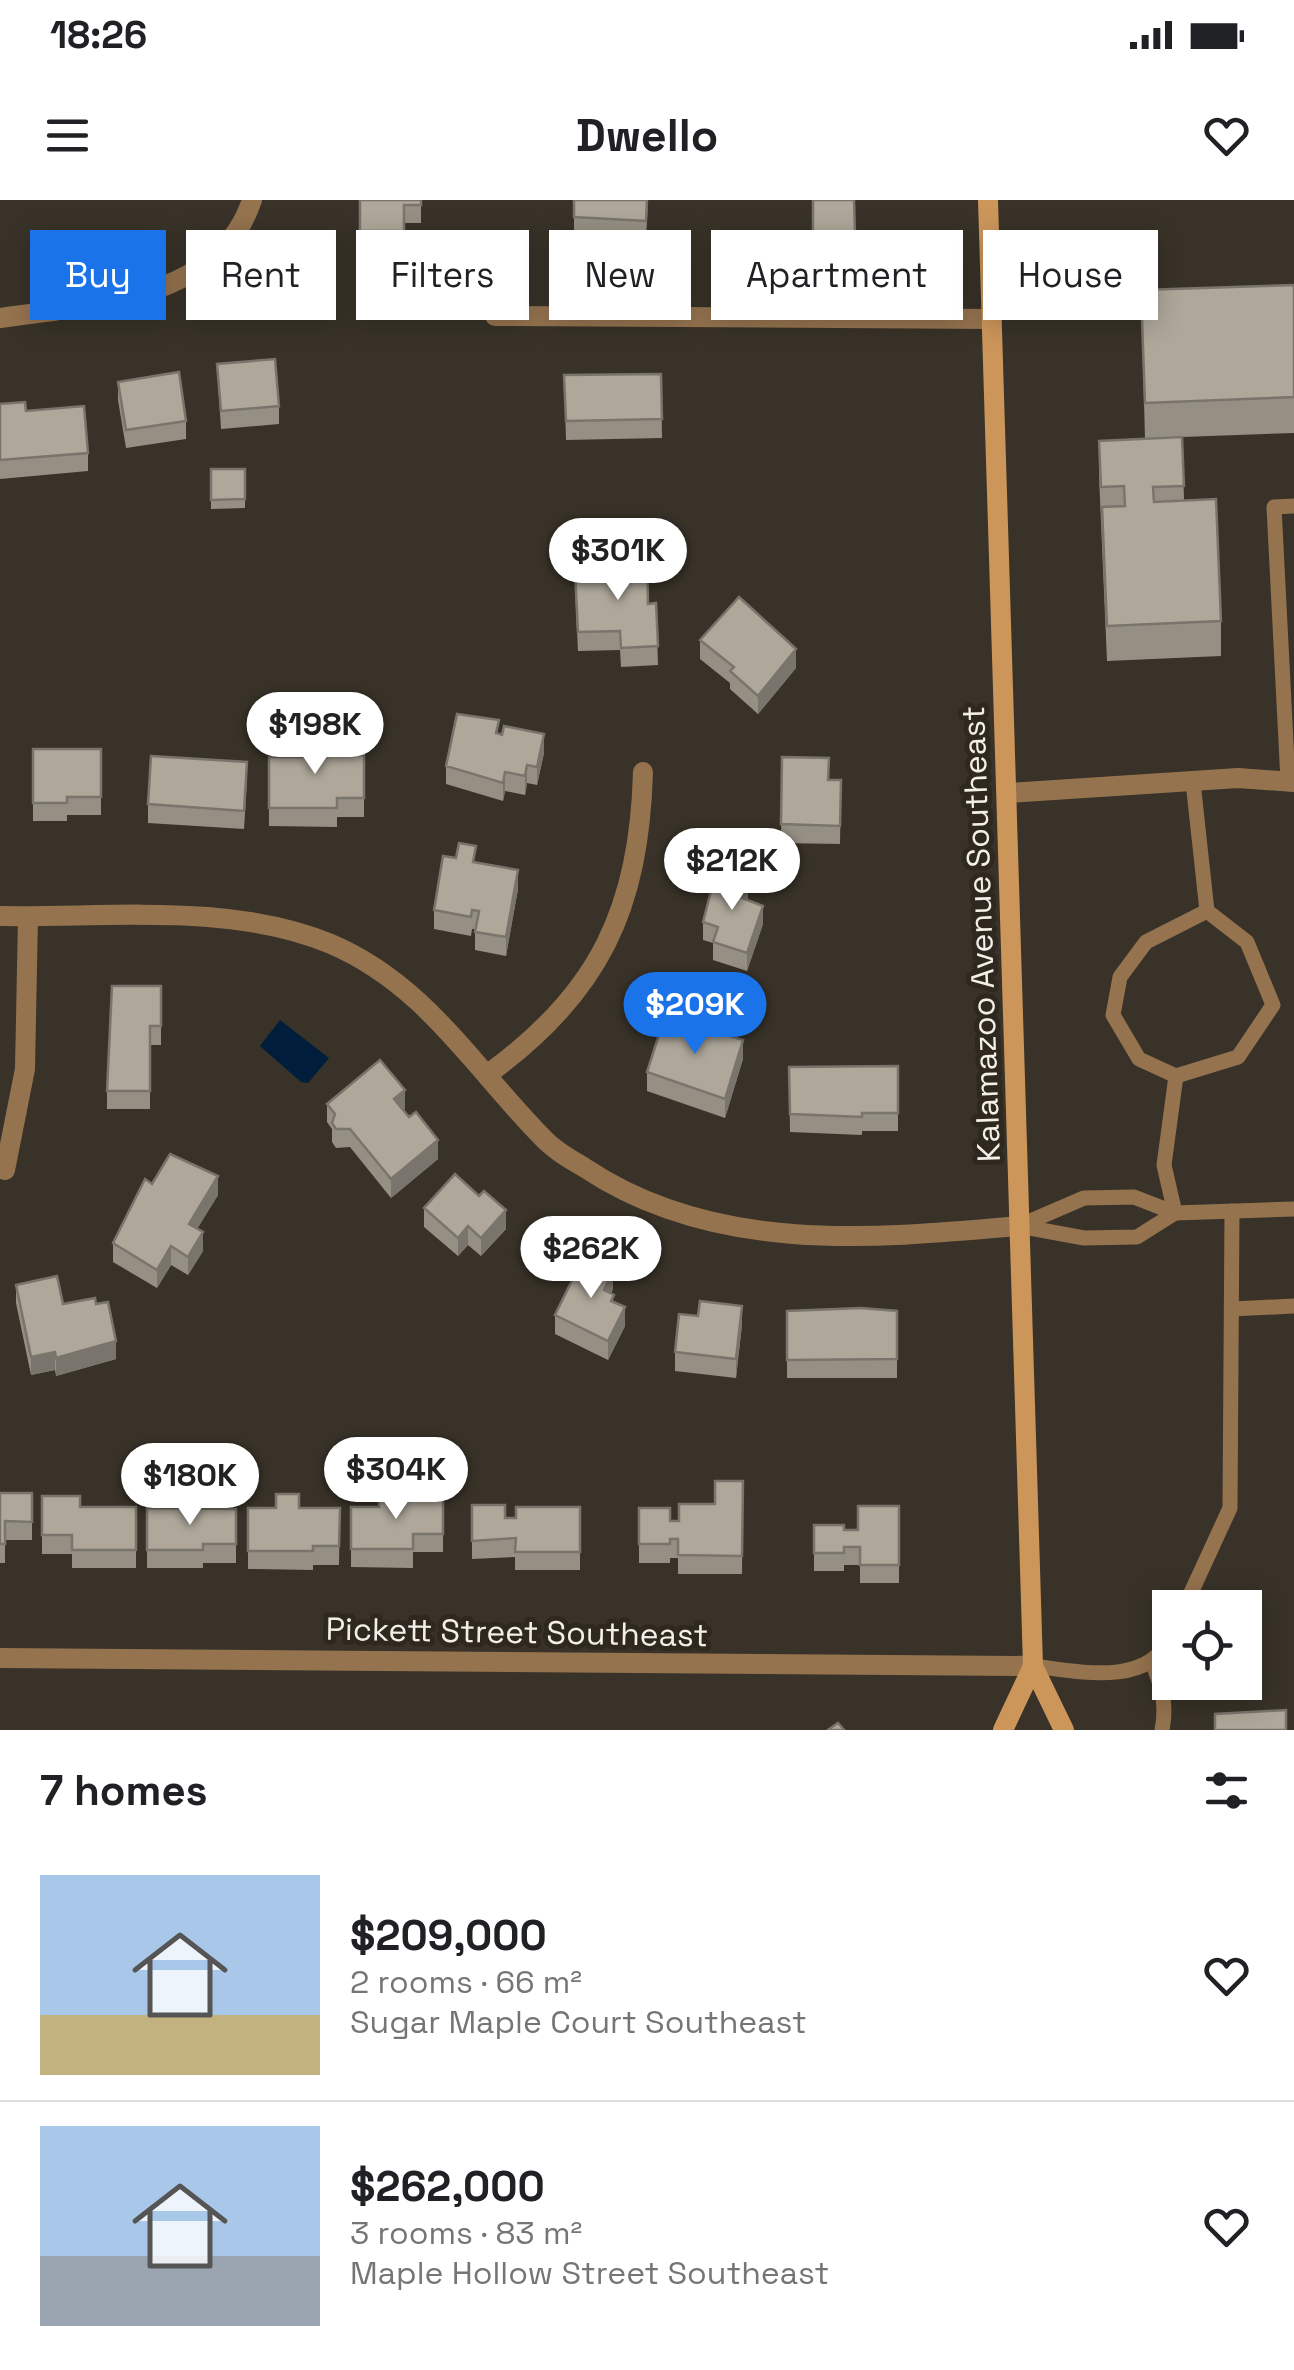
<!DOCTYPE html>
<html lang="en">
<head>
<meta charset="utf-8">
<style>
  :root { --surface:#fff; --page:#f6f6f6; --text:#202124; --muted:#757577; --line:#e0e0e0; --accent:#1a73e8 }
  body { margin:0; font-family:"Space Grotesk",sans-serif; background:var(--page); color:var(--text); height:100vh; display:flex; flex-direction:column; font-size:38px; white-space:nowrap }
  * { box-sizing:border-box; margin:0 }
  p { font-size:32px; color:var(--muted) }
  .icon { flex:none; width:55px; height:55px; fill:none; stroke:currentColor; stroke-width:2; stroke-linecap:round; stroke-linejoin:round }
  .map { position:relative; height:1530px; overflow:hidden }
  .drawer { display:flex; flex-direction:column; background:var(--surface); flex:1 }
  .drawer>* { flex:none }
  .banner { position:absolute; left:30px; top:30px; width:1235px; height:90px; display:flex; gap:20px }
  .fabs { position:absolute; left:1152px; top:1390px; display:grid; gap:20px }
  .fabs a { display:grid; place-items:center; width:110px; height:110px; border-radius:0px; background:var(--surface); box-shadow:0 5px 25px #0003; font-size:50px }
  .price { position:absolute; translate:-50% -85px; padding:0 22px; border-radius:35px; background:#fff; color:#222; font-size:32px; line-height:65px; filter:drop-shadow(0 2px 5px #0008) }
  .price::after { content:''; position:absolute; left:50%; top:60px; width:30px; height:22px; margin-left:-15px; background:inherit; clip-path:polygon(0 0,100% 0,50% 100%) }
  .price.active { background:var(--accent); color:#fff }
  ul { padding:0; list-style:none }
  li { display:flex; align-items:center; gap:30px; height:250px; padding:0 40px }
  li+li { border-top:2px solid var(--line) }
  li span { display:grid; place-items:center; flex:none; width:280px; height:200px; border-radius:0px; color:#555 }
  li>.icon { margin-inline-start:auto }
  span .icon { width:120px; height:120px; fill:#fffc; stroke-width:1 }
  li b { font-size:42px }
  h2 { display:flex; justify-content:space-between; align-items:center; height:120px; padding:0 40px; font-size:42px }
  .chip { padding:0 35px; border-radius:0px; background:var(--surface); box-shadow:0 5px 25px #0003; font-size:35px; line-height:90px }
  .chip.active { background:var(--accent); color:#fff }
  .status { display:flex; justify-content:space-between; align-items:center; height:70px; padding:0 50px; background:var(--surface); direction:ltr }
  .status svg { height:28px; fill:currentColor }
  header { display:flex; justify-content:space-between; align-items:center; height:130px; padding:0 40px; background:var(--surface); font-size:45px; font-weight:800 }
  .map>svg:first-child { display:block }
</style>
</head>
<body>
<div class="status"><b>18:26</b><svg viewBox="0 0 49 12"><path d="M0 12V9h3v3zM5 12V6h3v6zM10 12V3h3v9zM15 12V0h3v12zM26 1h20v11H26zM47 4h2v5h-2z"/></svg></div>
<header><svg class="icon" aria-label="menu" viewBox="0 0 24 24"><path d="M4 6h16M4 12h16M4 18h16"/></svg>Dwello<svg class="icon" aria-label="heart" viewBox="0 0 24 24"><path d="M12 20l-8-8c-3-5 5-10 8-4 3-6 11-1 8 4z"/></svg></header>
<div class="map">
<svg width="1294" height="1530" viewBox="0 0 1294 1530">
  <rect width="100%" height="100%" fill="#383228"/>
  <polygon fill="#001d3b" points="280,820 329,858 308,883 301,882 260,846"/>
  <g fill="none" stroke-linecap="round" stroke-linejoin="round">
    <g stroke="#95734f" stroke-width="15">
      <polyline points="1288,581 1274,307 1294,306"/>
      <polyline points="1193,582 1207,711 1146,742 1120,777 1113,815 1139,859 1176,876 1238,857 1273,805 1247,742 1207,711"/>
      <polyline points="1175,1013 1164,965 1176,876"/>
      <polyline points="1019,1026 1084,998 1134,997 1175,1013 1294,1009"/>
      <polyline points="1019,1026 1084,1038 1137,1037 1175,1013"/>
      <polyline points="1232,1109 1294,1106"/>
      <polyline points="1184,1408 1230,1308 1232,1011"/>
      <path d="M1152 1462C1162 1486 1167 1505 1162 1530"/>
      <path d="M1033 1466C1076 1471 1147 1488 1170 1438"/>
    </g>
    <g stroke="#95734f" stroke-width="20">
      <polyline points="495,116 992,119"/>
      <path d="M0 118C90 105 219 101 252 0"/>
      <polyline points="1008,593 1238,578 1294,582"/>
      <path d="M0 716C107 718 230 702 331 744 425 784 474 868 542 937 554 950 570 959 585 968 714 1054 872 1039 1019 1026"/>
      <path d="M488 874C600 793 639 708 643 572"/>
      <polyline points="5,970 25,869 28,717"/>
      <polyline points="0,1458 1033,1466"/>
    </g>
    <g stroke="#cc965b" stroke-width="20">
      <polyline points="988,0 1033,1466 1064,1530"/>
      <polyline points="1003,1530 1033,1466"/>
    </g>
  </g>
  <g fill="#969084">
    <polygon points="360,0 421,0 421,23 404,23 404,49 360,50"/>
    <polygon points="574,0 648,0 646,39 574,36"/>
    <polygon points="812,0 854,0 855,52 813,53"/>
    <polygon points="1294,85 1294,233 1182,237 1184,300 1221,421 1221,456 1107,461 1099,276 1099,241 1145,239 1141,90"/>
    <polygon points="217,164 279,206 279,224 221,229"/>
    <polygon points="661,174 662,238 566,240 564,175"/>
    <polygon points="118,182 186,221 186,239 126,248 118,200"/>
    <polygon points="0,204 26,211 88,253 88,271 0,279"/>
    <polygon points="211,269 245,269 245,308 211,309"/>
    <polygon points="575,390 648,404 656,403 658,465 621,467 620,450 578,451"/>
    <polygon points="700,440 796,468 758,514 730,489 730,483 700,459"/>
    <polygon points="499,534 544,553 537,585 527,583 525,595 505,591 503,601 446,584 446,566"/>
    <polygon points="33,549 101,549 101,615 67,615 67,621 33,621"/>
    <polygon points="336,555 364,555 364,617 337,617 337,627 269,626 269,557"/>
    <polygon points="782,557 828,580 841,580 840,644 781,643"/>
    <polygon points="247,580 244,629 148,623 148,604"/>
    <polygon points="476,663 518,689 506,756 475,750 475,729 472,729 471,736 434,729 434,710"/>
    <polygon points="748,700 763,724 747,771 713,760 713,743 703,740 703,722"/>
    <polygon points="161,786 161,845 150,845 150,909 107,909 107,891"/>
    <polygon points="743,859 725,918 647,891 647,872"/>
    <polygon points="898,866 898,931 862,931 862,935 790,932 789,867"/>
    <polygon points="327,904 405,909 403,910 438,959 391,998 350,947 336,948 332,942 332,929 327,922"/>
    <polygon points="152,984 218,995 197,1029 203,1051 188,1075 171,1065 157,1088 113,1062 113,1043"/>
    <polygon points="424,1008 506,1029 481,1056 468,1045 458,1056 424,1027"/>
    <polygon points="16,1085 63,1104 96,1104 116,1159 56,1176 55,1170 31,1175 16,1103"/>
    <polygon points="613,1089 611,1093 614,1102 625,1126 608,1160 555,1134 555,1115"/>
    <rect x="787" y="1111" width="110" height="67"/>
    <polygon points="698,1116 742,1124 736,1178 675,1171 675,1152"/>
    <polygon points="743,1281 742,1374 678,1374 678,1358 670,1358 670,1363 639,1363 639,1308 670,1321 679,1321 715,1304"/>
    <polygon points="0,1293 32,1293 32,1340 5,1340 5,1363 0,1363"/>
    <polygon points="42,1296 80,1307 136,1307 136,1368 72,1368 72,1354 42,1354"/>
    <polygon points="443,1298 443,1352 413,1352 413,1368 351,1367 351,1307 379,1307"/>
    <polygon points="472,1305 505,1318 516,1318 580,1307 580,1370 515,1370 515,1357 472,1359"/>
    <polygon points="899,1306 899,1383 860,1383 860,1365 844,1365 844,1371 814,1371 814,1325 844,1330 858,1330"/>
    <polygon points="147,1308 236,1309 236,1363 203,1363 203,1368 147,1368"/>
    <polygon points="248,1308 340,1308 339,1365 313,1365 313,1370 248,1369"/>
  </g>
  <g fill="#7a756c">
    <polygon points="796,449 796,468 758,514 758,496"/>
    <polygon points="544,534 544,553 537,585 537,567"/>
    <polygon points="527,565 527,583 525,595 525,576"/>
    <polygon points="505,572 505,591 503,601 503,583"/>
    <polygon points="518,670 518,689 506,756 506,737"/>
    <polygon points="748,683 748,702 742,698"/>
    <polygon points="763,706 763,724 747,771 747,753"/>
    <polygon points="743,840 743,859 725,918 725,899"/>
    <polygon points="405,890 405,909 394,917 394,899"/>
    <polygon points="438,940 438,959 391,998 391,979"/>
    <polygon points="218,976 218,995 189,1042 189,1024"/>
    <polygon points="506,1010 506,1029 481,1056 481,1038"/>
    <polygon points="468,1026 468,1045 458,1056 458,1038"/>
    <polygon points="203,1032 203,1051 188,1075 188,1057"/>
    <polygon points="171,1046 171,1065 157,1088 157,1070"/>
    <polygon points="613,1070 613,1089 604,1108 604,1090"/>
    <polygon points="742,1106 742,1124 736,1178 736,1159"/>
    <polygon points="625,1107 625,1126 608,1160 608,1141"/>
    <polygon points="116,1141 116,1159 56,1176 56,1158"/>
    <polygon points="55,1152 55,1170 31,1175 31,1157"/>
  </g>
  <g fill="#aea79a" stroke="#7a756c" stroke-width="2.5">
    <polygon points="360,0 421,0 421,5 404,5 404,31 360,31"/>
    <polygon points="574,0 647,0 646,21 574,17"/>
    <polygon points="813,0 854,0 855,34 813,35"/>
    <polygon points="1294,85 1294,197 1145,203 1141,90"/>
    <polygon points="275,159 279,206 221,211 217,164"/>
    <polygon points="179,172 186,221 126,230 118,182"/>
    <polygon points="661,174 662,219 566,221 564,175"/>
    <polygon points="25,202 26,211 84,206 88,253 0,260 0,204"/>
    <polygon points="1182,237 1184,286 1153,287 1154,302 1216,299 1221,421 1107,426 1102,307 1125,306 1124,286 1101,287 1099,241"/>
    <polygon points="211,269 245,269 245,299 211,300"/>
    <polygon points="647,357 648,404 656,403 658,446 621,448 620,431 578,432 575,371 619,370 619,358"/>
    <polygon points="739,397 796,449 758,496 730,471 734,467 700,440"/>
    <polygon points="457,514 499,520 496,533 502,535 504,526 544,534 537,567 527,565 525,576 505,572 503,583 446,566"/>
    <polygon points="302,537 336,537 336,555 364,555 364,598 337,598 337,608 269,608 269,557 302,557"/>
    <polygon points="33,549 101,549 101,597 67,597 67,603 33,603"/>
    <polygon points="151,556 247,562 244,611 148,604"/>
    <polygon points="782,557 829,558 828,580 841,580 840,626 781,624"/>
    <polygon points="459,643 476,646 473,662 518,670 506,737 475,732 479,711 472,710 471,717 434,710 443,656 456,658"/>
    <polygon points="716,672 748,683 742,698 763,706 747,753 713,742 718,727 703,722"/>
    <polygon points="112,786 161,786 161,826 150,826 150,891 107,891"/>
    <polygon points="665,816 743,840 725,899 647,872"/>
    <polygon points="380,860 405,890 394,899 409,917 416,912 438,940 391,979 350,929 336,929 332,923 335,914 327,904"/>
    <polygon points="898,866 898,913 862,913 862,917 790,914 789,867"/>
    <polygon points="170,954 218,976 189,1024 203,1032 188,1057 171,1046 157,1070 113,1043 145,979 152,984"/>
    <polygon points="455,974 479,996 484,991 506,1010 481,1038 468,1026 458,1038 424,1008"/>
    <polygon points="584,1056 613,1070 604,1090 614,1095 611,1101 625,1107 608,1141 555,1115"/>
    <polygon points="57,1076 63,1104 95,1098 96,1104 108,1102 116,1141 56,1158 55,1152 31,1157 16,1085"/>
    <polygon points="700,1101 742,1106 736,1159 675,1152 679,1114 698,1116"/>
    <polygon points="861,1108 897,1111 897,1159 787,1160 787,1111"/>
    <polygon points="715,1281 743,1281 742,1356 678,1355 678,1339 670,1339 670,1344 639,1344 639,1308 670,1308 670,1321 679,1321 679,1304 715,1304"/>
    <polygon points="379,1292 443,1298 443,1334 413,1334 413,1349 351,1349 351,1307 379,1307"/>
    <polygon points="0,1293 32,1293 32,1322 5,1321 5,1344 0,1344"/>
    <polygon points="276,1294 299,1294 299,1308 340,1308 339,1346 313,1346 313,1351 248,1351 248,1308 276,1308"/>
    <polygon points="42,1296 80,1296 80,1307 136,1307 136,1350 72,1350 72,1335 42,1335"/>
    <polygon points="472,1305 505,1305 505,1318 516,1318 516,1307 580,1307 580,1352 515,1352 516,1338 472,1341"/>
    <polygon points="858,1306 899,1306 899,1365 860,1365 860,1347 844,1347 844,1353 814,1353 814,1325 844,1325 844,1330 858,1330"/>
    <polygon points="147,1308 236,1309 236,1344 203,1344 203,1350 147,1350"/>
    <polygon points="1286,1510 1286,1530 1215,1530 1215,1514"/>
    <polygon points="838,1523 844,1530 828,1530"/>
  </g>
  <g text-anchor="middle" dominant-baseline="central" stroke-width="10" stroke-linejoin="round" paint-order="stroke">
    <g font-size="32" fill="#f4f0e9" stroke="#2e281e">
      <text transform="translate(981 734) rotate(-92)">Kalamazoo Avenue Southeast</text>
      <text transform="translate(517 1432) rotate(1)">Pickett Street Southeast</text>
    </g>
  </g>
</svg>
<div class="fabs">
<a><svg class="icon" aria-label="locate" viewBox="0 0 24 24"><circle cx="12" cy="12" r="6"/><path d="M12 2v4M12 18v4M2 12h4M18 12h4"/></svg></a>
</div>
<b class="price" style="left:618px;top:403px">$301K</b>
<b class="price" style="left:315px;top:577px">$198K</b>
<b class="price" style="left:732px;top:713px">$212K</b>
<b class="price active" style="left:695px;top:857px">$209K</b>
<b class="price" style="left:591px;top:1101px">$262K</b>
<b class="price" style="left:396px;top:1322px">$304K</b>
<b class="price" style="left:190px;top:1328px">$180K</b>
<div class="banner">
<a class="chip active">Buy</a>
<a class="chip">Rent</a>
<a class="chip">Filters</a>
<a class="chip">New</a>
<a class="chip">Apartment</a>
<a class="chip">House</a>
</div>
</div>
<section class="drawer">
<h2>7 homes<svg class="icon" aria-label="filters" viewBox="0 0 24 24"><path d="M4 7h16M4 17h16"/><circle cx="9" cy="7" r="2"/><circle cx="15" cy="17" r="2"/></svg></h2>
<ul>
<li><span style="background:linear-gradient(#a9c7e8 70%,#c2b280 0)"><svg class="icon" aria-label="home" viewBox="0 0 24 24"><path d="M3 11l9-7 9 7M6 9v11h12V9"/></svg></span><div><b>$209,000</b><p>2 rooms · 66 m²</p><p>Sugar Maple Court Southeast</p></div><svg class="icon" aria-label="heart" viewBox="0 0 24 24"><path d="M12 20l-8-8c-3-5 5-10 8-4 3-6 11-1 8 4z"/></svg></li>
<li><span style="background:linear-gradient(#a9c7e8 65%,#9aa5b1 0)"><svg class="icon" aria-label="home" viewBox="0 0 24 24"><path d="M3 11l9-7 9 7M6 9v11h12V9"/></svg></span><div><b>$262,000</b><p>3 rooms · 83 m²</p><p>Maple Hollow Street Southeast</p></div><svg class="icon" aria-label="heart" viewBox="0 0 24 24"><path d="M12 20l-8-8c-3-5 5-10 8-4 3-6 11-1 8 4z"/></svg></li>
</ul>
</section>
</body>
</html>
